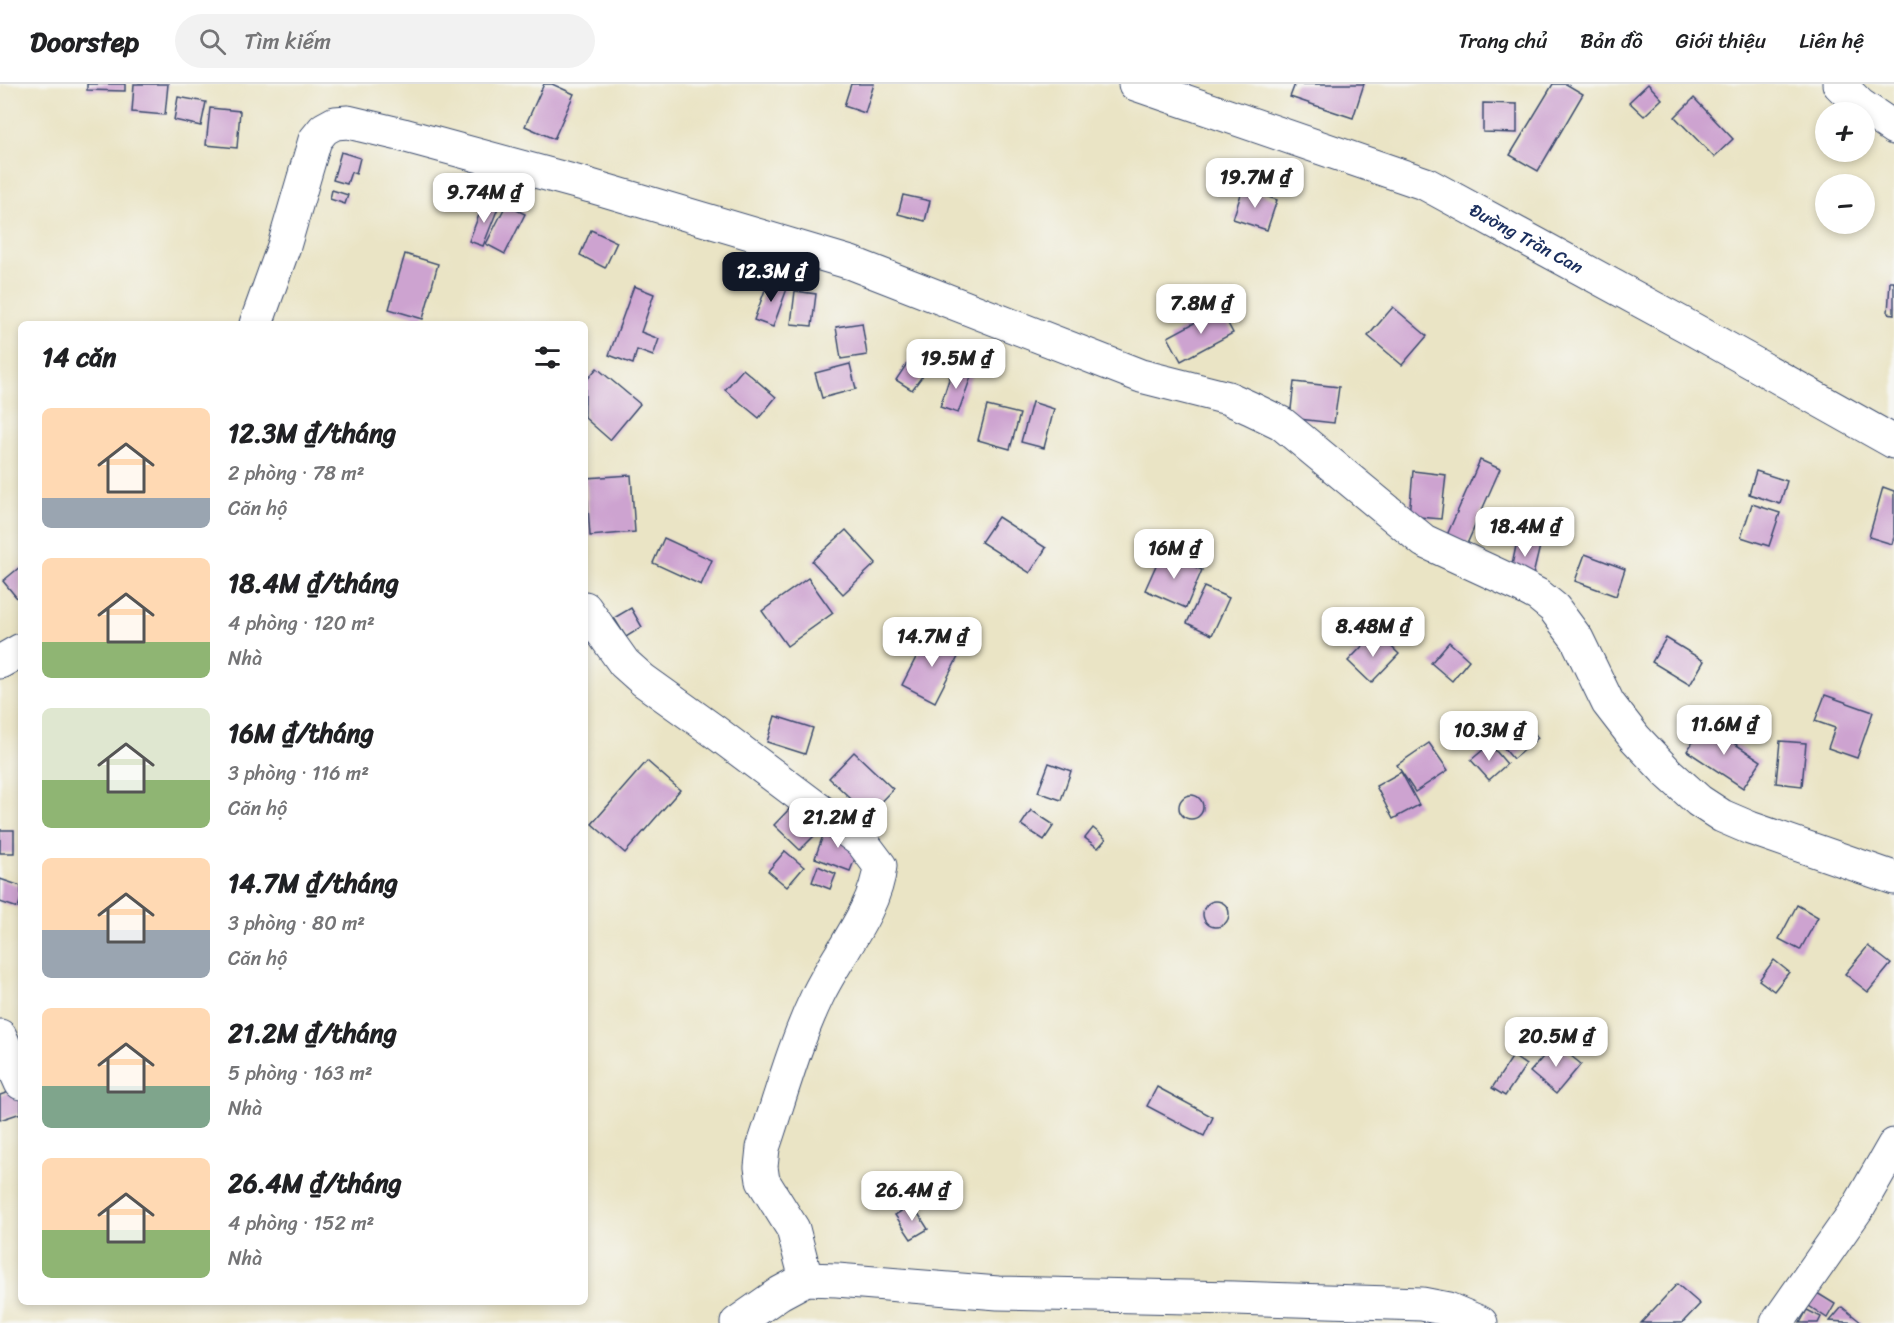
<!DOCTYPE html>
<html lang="vi">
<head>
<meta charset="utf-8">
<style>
  :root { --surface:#fff; --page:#f2f2f2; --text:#202124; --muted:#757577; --line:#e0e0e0; --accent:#111827 }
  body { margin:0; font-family:Sriracha,sans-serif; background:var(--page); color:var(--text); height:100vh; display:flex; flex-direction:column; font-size:22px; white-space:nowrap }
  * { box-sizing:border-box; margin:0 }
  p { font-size:20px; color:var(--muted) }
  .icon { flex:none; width:33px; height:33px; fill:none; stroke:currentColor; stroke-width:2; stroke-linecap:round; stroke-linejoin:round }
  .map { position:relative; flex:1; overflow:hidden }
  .drawer { position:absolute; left:18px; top:237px; width:570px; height:984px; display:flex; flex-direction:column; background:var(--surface); border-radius:9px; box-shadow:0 3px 9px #0003 }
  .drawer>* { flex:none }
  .tools { position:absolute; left:1815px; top:18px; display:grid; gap:12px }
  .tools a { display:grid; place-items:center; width:60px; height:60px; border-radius:50%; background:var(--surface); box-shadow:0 3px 9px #0003; font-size:30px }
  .price { position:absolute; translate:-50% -51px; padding:0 14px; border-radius:12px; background:#fff; color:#222; font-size:20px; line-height:39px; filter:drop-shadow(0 2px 3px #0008) }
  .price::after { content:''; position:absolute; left:50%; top:36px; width:18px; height:14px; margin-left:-9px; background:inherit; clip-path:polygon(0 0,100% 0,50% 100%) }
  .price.on { background:var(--accent); color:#fff }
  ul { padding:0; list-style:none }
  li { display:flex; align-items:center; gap:18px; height:150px; padding:0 24px }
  li span { display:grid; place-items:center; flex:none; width:168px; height:120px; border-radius:9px; color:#555 }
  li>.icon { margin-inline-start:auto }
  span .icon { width:72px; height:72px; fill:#fffc; stroke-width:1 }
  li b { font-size:26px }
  h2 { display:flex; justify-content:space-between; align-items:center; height:72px; padding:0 24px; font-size:26px }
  header { display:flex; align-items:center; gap:36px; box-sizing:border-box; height:84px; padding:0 30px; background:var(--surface); border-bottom:2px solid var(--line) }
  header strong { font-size:28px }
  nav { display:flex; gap:33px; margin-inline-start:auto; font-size:21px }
  .search { width:420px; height:54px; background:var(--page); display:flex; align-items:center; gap:15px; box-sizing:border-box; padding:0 21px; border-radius:33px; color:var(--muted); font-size:22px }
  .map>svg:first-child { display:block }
</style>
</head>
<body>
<header>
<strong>Doorstep</strong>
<div class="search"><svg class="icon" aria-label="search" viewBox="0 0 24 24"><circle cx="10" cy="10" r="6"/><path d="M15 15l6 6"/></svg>Tìm kiếm</div>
<nav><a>Trang chủ</a><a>Bản đồ</a><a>Giới thiệu</a><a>Liên hệ</a></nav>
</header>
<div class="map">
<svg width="1894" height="1239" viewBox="0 0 1894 1239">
  <rect width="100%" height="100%" fill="#f6f6f2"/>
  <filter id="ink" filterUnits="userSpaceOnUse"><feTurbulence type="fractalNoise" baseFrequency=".0167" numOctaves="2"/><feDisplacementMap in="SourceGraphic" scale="12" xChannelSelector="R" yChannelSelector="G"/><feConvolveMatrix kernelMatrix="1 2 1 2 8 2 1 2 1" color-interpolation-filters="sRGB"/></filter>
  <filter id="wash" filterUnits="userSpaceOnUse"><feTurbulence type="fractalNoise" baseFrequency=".008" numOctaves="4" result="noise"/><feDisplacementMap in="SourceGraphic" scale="24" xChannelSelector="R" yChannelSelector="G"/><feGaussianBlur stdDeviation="1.35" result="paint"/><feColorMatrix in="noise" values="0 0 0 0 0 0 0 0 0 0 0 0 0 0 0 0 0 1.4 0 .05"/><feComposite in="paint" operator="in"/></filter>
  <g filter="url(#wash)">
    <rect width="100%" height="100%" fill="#eae4c5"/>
    <g id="blocks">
      <g fill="#cda3d0">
        <polygon points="87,0 125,0 125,7 87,6"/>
        <polygon points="134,0 168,0 165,31 132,28"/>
        <polygon points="544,0 552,0 574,10 554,55 525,42"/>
        <polygon points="851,0 874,0 865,29 844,22"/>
        <polygon points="1295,0 1364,0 1353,34 1290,13"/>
        <polygon points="1553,0 1566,0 1583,10 1538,87 1510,71"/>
        <polygon points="1648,0 1662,15 1644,32 1629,18"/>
        <polygon points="178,13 206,18 201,42 174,36"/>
        <polygon points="1694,14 1733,55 1714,73 1675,33"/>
        <polygon points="1483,19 1517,20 1517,49 1483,48"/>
        <polygon points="210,24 240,27 237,64 206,61"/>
        <polygon points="341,68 360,74 356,90 351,88 347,100 333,96"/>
        <polygon points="1243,104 1277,116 1267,146 1233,135"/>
        <polygon points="332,106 348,111 345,120 330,115"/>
        <polygon points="903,111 930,117 925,137 898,130"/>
        <polygon points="484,118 498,124 483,162 469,157"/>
        <polygon points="506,121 525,130 505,170 486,160"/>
        <polygon points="591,146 617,158 605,184 580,171"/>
        <polygon points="405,170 438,180 423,235 389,225"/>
        <polygon points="769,195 788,202 773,243 754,236"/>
        <polygon points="1890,198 1894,198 1894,230 1888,229"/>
        <polygon points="634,202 654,210 641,248 659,255 653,272 637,266 633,280 609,271"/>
        <polygon points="795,207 816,210 812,242 791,240"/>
        <polygon points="1393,223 1427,252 1402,281 1368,252"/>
        <polygon points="1220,225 1233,249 1181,277 1168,253"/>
        <polygon points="862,239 867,271 841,275 836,243"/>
        <polygon points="912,272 929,283 912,306 896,296"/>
        <polygon points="850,280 856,305 822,314 815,289"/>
        <polygon points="953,283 972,290 958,329 940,323"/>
        <polygon points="597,284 640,320 610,356 585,334 585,298"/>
        <polygon points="743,285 776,313 759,334 725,306"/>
        <polygon points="1294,298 1339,303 1334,339 1290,334"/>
        <polygon points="1032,318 1054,325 1044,364 1021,358"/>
        <polygon points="987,322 1020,330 1010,365 978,356"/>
        <polygon points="1480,376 1500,385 1467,460 1447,451"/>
        <polygon points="1413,387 1446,391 1441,435 1409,432"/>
        <polygon points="1756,387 1787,397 1780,420 1749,410"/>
        <polygon points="631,391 635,448 590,452 586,394"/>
        <polygon points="1883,403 1894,407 1894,453 1892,460 1869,453"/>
        <polygon points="1752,420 1780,429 1769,462 1741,453"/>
        <polygon points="998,433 1046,464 1030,489 981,458"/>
        <polygon points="846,446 876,479 843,510 812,477"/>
        <polygon points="664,454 712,476 701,501 653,479"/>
        <polygon points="1517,457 1540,462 1533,491 1511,486"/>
        <polygon points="1162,468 1202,486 1186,524 1145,506"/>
        <polygon points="1585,470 1625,485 1616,512 1575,497"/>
        <polygon points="21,482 21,519 3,497"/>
        <polygon points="808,494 833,529 787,562 762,527"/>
        <polygon points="1204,503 1229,514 1212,551 1187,539"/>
        <polygon points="631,524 642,543 626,553 614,534"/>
        <polygon points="1376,548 1399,570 1371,599 1348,577"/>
        <polygon points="928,550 961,567 935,618 902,601"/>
        <polygon points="1666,554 1704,577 1690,601 1652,578"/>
        <polygon points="1449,558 1469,576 1452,597 1431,579"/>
        <polygon points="1825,611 1873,628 1857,674 1828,664 1835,644 1815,637"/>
        <polygon points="775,632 813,644 805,670 767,658"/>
        <polygon points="1524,636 1538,654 1513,675 1498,657"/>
        <polygon points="1705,640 1761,677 1743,704 1687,667"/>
        <polygon points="1780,657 1806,659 1802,702 1776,699"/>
        <polygon points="1429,659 1448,686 1415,708 1397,681"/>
        <polygon points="1490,660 1507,680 1489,696 1471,676"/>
        <polygon points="854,668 893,705 868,731 829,694"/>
        <polygon points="647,677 680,706 625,769 592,740"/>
        <polygon points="1049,679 1071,687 1061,716 1038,708"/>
        <polygon points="1401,688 1419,721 1393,735 1376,702"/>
        <circle cx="1191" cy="723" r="12"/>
        <polygon points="795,719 822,744 800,766 774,741"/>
        <polygon points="1031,726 1054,741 1044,756 1021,741"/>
        <polygon points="826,743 862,757 850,787 815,774"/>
        <polygon points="1093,744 1106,755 1098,764 1085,754"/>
        <rect x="0" y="746" width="14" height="23"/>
        <polygon points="785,767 804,783 787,803 768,787"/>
        <polygon points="818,782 836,790 830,805 812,798"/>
        <polygon points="0,795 21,802 21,814 18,824 0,818"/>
        <circle cx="1216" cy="830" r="13"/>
        <polygon points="1797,821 1818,833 1800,866 1779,855"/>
        <polygon points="1868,862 1891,880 1868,908 1845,890"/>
        <polygon points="1774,876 1789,888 1774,907 1759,896"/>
        <polygon points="1555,959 1581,980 1556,1010 1530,988"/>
        <polygon points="1513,972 1526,981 1505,1012 1492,1004"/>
        <polygon points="1157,1003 1213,1033 1204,1052 1147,1022"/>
        <polygon points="21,1004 21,1029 0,1036 0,1011"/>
        <polygon points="912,1120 928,1145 911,1155 895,1131"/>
        <polygon points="1677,1200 1700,1220 1682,1239 1641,1239"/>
        <polygon points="1817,1209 1835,1220 1827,1234 1809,1222"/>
        <polygon points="1842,1223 1862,1239 1830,1237"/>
        <polygon points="1807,1226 1821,1233 1818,1239 1800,1239"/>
      </g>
    </g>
  </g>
  <g filter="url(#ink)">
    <use href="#blocks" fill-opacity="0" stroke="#3a4a6d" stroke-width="1.5"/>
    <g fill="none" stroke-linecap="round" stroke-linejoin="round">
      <g stroke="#3a4a6d" stroke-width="35">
        <g id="minor">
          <path id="s1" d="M1135 0 1426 100 1696 247 1894 358"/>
          <polyline points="1839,0 1860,21 1894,44"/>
          <polyline points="256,240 284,162 315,56 324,45 335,39 348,38 403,51 591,102 851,179 1141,292 1228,314 1250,324 1281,339 1424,457 1517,500 1538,511 1554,524 1577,555 1608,619 1635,654 1668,689 1699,717 1722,732 1750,744 1894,794"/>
          <path d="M585 524 624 579 643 596 714 647 862 758 880 782C876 826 836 872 817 913 794 961 780 1014 763 1064L761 1083 763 1097 793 1145 806 1195"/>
          <polyline points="0,578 21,566"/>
          <polyline points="0,952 21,999"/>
          <polyline points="737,1239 780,1209 806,1195 837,1196 998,1209 1235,1214 1422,1220 1448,1225 1481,1239"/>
          <polyline points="1777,1239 1859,1122 1894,1061"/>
        </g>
      </g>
      <use href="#minor" stroke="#fff" stroke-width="33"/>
    </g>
  </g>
  <g text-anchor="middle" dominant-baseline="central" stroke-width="6" stroke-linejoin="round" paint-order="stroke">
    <g font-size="18" fill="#1b2f5e" stroke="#f6f6f2">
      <text stroke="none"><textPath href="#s1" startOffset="422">Đường Trần Can</textPath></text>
    </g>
  </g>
</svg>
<div class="tools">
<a>+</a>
<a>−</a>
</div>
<b class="price" style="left:1255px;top:125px">19.7M ₫</b>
<b class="price" style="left:484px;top:140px">9.74M ₫</b>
<b class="price on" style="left:771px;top:219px">12.3M ₫</b>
<b class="price" style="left:1201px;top:251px">7.8M ₫</b>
<b class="price" style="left:956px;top:306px">19.5M ₫</b>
<b class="price" style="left:1525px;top:474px">18.4M ₫</b>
<b class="price" style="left:1174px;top:496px">16M ₫</b>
<b class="price" style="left:1373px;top:574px">8.48M ₫</b>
<b class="price" style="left:932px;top:584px">14.7M ₫</b>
<b class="price" style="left:1724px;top:672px">11.6M ₫</b>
<b class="price" style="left:1489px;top:678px">10.3M ₫</b>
<b class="price" style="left:838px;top:765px">21.2M ₫</b>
<b class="price" style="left:1556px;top:984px">20.5M ₫</b>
<b class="price" style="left:912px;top:1138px">26.4M ₫</b>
<section class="drawer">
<h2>14 căn<svg class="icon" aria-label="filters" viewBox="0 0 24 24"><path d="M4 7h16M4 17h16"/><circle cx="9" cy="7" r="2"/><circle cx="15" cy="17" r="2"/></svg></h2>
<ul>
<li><span style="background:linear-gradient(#ffd9b3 75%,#9aa5b1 0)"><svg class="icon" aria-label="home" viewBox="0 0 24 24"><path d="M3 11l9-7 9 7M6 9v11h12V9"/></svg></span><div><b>12.3M ₫/tháng</b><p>2 phòng · 78 m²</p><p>Căn hộ</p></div></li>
<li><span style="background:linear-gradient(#ffd9b3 70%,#8fb573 0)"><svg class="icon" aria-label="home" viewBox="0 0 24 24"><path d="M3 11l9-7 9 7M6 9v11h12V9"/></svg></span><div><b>18.4M ₫/tháng</b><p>4 phòng · 120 m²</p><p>Nhà</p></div></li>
<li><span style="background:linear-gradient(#dfe7d0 60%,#8fb573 0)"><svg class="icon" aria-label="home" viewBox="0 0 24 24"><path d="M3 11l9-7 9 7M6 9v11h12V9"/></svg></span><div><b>16M ₫/tháng</b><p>3 phòng · 116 m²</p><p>Căn hộ</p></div></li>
<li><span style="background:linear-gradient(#ffd9b3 60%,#9aa5b1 0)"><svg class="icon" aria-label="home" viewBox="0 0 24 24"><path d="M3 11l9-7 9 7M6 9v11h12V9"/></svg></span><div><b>14.7M ₫/tháng</b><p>3 phòng · 80 m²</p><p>Căn hộ</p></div></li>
<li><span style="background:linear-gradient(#ffd9b3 65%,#7fa58c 0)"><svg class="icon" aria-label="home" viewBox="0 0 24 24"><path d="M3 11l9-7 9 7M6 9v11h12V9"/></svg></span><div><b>21.2M ₫/tháng</b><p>5 phòng · 163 m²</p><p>Nhà</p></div></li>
<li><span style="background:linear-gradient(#ffd9b3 60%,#8fb573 0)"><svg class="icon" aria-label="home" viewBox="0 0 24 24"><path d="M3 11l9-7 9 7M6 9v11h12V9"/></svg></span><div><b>26.4M ₫/tháng</b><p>4 phòng · 152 m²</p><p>Nhà</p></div></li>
</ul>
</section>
</div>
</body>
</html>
